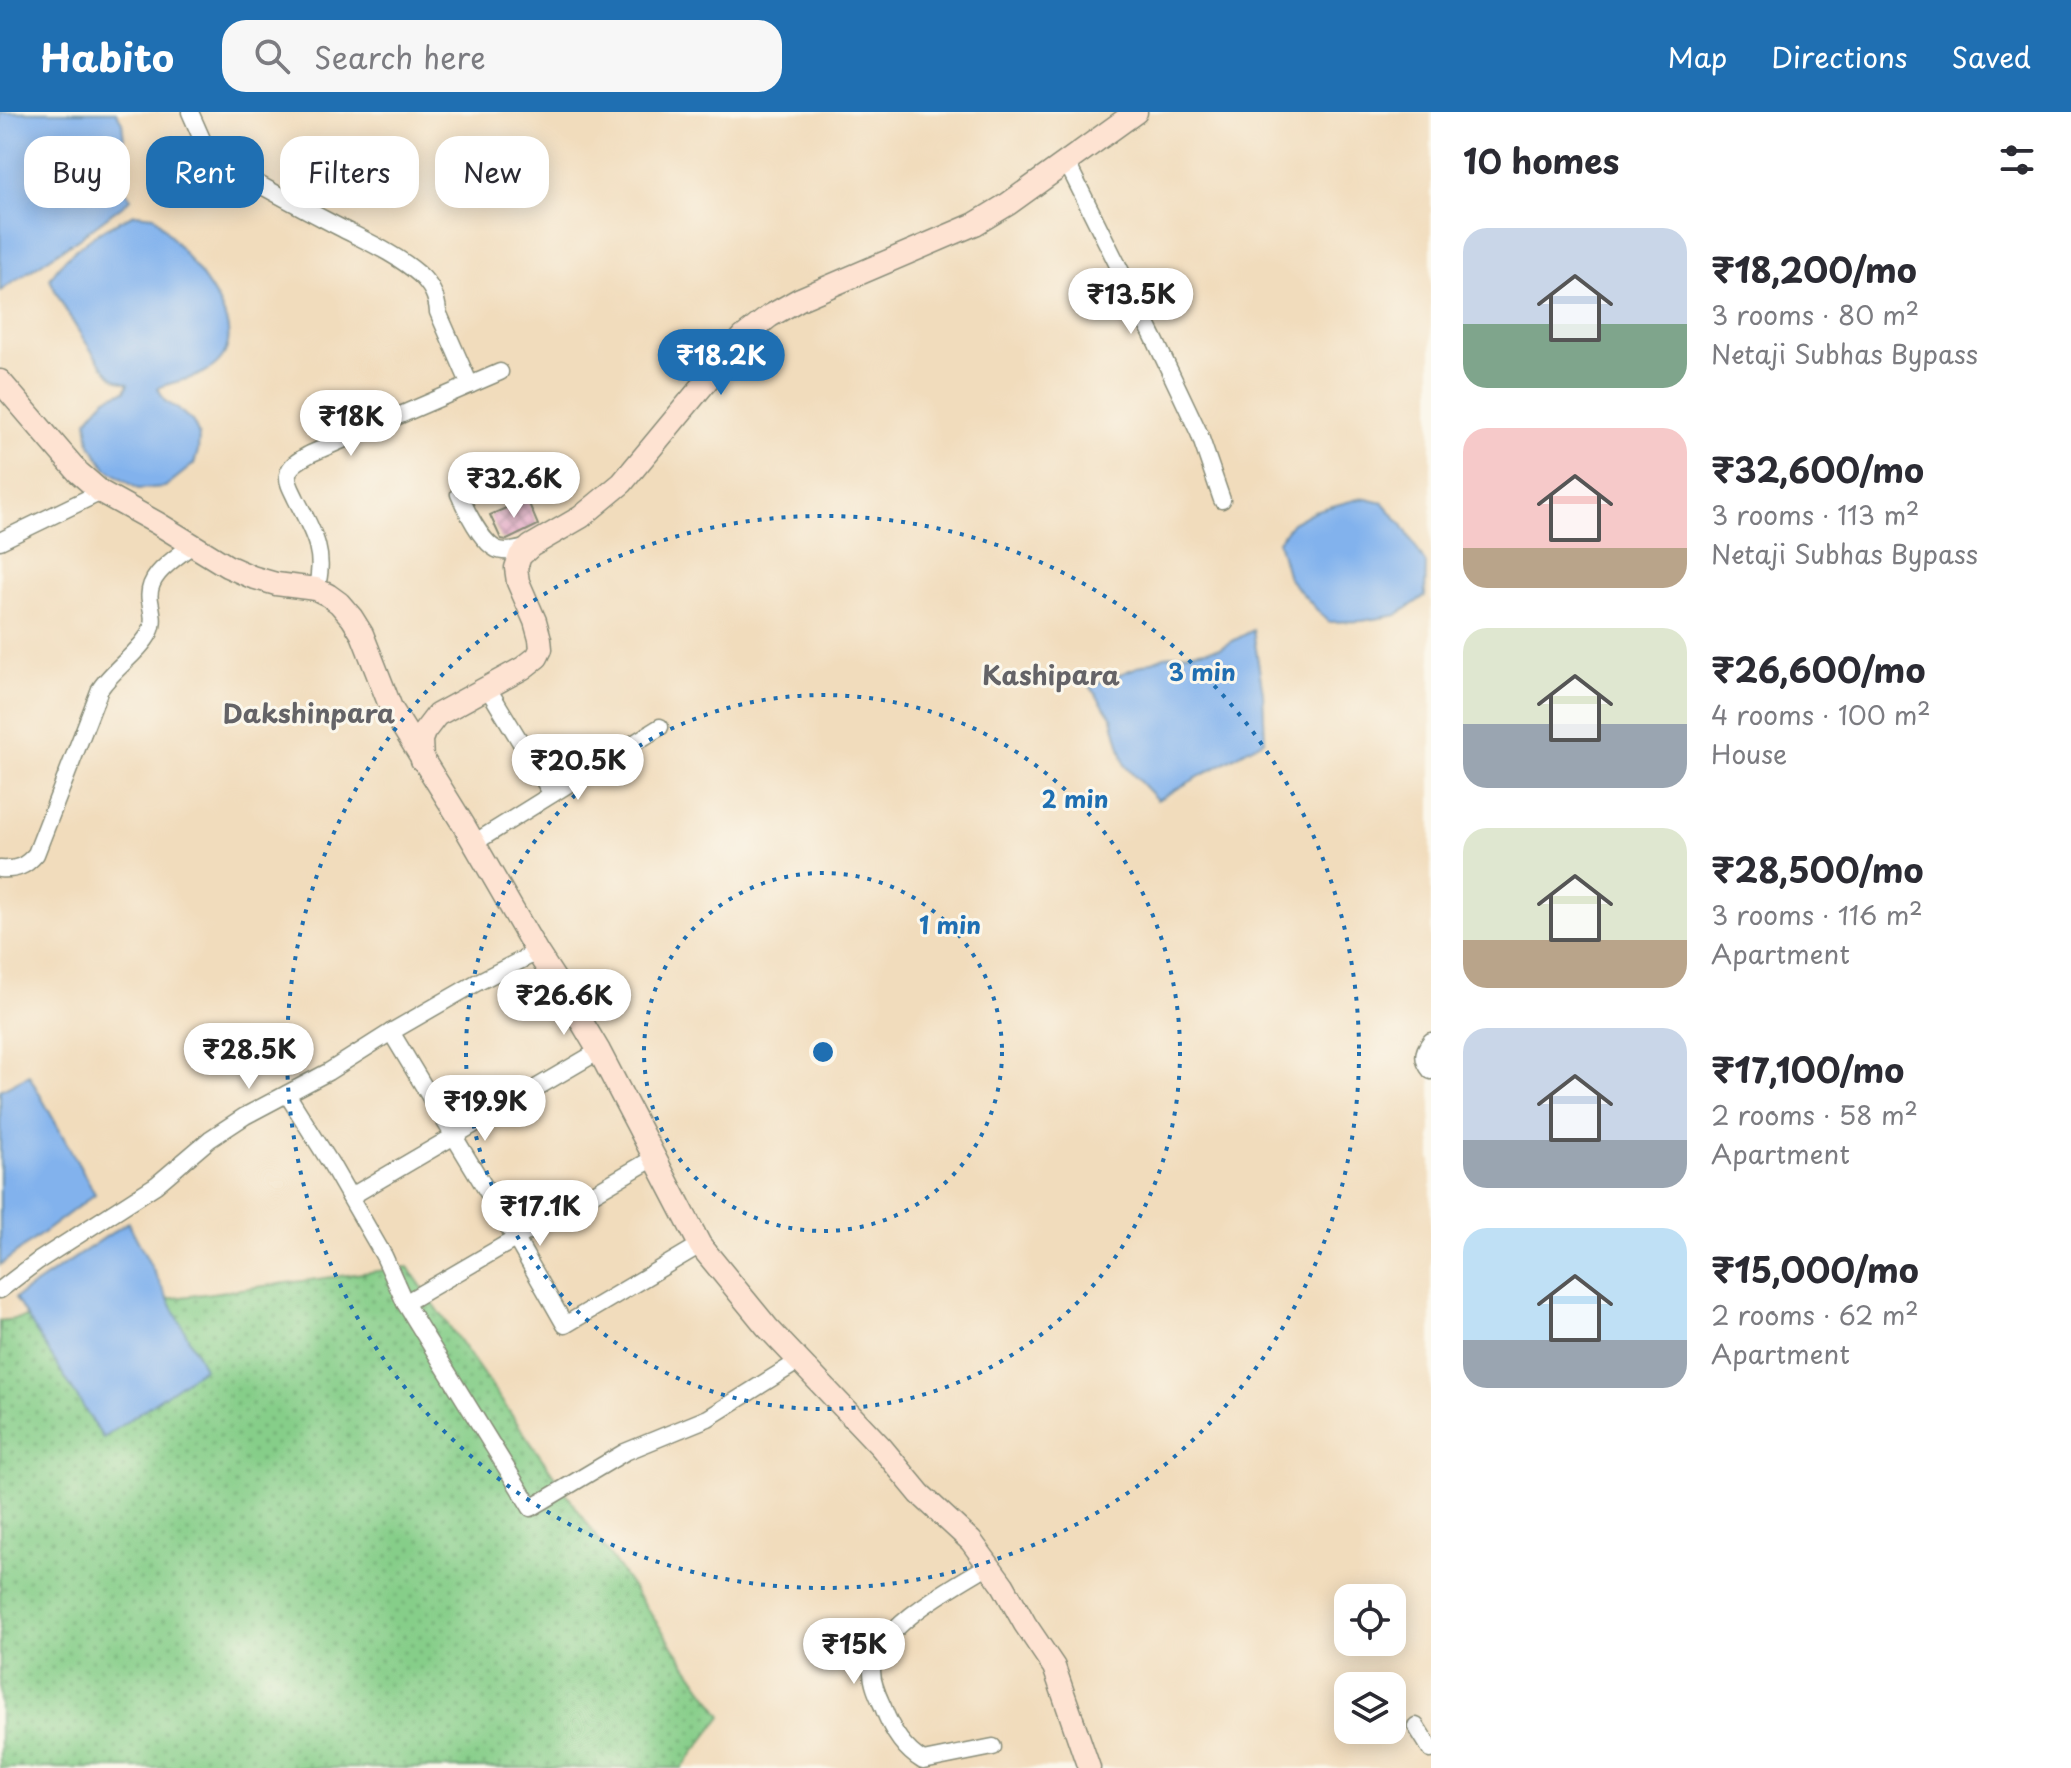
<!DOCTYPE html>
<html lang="en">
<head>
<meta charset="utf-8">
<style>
  :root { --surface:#fff; --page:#f7f7f7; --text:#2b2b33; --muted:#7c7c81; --accent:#1f6fb2 }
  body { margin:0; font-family:"Playpen Sans",sans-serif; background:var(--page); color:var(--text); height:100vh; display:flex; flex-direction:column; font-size:30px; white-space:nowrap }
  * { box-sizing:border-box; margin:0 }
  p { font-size:26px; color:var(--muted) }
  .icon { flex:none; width:44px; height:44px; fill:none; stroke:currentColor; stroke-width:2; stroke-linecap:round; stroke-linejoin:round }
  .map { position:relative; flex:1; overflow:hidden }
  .details { display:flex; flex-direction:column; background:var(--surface); width:640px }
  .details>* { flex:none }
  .guide { position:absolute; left:24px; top:24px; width:760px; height:72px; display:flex; gap:16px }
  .tools { position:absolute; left:1334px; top:1472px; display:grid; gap:16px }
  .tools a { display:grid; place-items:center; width:72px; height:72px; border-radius:16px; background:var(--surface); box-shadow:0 4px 20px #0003; font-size:40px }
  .price { position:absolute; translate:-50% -68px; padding:0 18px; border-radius:28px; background:#fff; color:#222; font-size:26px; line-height:52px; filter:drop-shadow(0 2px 4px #0008) }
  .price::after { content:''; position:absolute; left:50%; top:48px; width:24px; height:18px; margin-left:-12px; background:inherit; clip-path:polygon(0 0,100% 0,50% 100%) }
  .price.active { background:var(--accent); color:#fff }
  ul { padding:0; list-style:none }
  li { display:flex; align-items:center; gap:24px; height:200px; padding:0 32px }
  li span { display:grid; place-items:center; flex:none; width:224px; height:160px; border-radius:24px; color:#555 }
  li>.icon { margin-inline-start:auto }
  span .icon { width:96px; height:96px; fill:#fffc; stroke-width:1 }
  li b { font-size:34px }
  h2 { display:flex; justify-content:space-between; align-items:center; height:96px; padding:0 32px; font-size:34px }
  .chip { padding:0 28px; border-radius:24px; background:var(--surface); box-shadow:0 4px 20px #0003; font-size:28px; line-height:72px }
  .chip.active { background:var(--accent); color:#fff }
  header { display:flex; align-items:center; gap:48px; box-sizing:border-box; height:112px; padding:0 40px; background:var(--accent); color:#fff }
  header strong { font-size:38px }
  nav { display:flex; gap:44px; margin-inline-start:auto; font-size:28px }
  .search { width:560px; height:72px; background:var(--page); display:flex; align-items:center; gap:20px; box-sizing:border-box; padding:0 28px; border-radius:24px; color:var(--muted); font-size:30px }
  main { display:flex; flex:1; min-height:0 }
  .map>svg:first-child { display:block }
</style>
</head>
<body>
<header>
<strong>Habito</strong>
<div class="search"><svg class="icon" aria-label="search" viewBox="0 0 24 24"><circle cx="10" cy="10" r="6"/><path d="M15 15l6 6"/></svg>Search here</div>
<nav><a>Map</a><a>Directions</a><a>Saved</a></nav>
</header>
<main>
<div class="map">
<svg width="1431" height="1656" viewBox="0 0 1431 1656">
  <defs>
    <pattern id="grass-dots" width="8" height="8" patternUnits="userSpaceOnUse" patternTransform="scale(2)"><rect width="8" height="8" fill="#86ce89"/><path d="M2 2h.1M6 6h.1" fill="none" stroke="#6da871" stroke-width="1.8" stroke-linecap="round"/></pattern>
    <pattern id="building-cross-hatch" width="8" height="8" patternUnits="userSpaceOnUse" patternTransform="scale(2)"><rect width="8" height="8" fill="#e3aac6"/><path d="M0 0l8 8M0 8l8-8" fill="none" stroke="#b78ca2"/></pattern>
  </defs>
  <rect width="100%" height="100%" fill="#fbf7ec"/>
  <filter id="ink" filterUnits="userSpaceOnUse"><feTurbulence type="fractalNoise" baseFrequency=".0125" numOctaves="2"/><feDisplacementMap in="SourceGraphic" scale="16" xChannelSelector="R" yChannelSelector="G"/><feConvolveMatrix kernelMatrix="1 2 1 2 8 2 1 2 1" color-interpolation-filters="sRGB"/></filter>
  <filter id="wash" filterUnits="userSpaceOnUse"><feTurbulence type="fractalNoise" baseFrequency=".006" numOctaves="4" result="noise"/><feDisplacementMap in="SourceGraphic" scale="32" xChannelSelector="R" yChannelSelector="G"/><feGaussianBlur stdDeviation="1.8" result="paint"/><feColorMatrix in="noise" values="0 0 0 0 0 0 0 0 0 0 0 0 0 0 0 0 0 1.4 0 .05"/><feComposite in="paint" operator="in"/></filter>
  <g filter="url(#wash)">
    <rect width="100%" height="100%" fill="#f1dcbc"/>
    <polygon fill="url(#grass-dots)" stroke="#52865e" stroke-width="2" points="408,1155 722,1604 682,1656 0,1656 0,1209"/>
    <g fill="#82b2ed" stroke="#507890" stroke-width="2">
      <polygon points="0,0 116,0 122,10 124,28 111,40 115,61 131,87 79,126 0,179"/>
      <path d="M135 102 154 104 161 111C183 145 265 220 210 257 195 268 175 268 158 276L165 289 178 297 193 310 199 323 198 339 194 352 165 375 138 377 106 356 90 332 87 308 106 286 125 279 128 272C124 270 120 269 116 267 98 255 59 189 50 167 67 138 104 115 135 102Z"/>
      <polygon points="1362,386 1383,391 1401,411 1426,452 1425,484 1397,503 1362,509 1328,510 1288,466 1278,429 1292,411 1314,399"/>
      <polygon points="1253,518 1263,581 1265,628 1157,688 1125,654 1112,606 1090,574 1165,544 1220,536"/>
      <polygon points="29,963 95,1082 0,1153 0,978"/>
      <polygon points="128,1110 204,1256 103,1326 15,1186"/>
    </g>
    <g id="blocks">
      <polygon fill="url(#building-cross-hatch)" points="527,387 538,413 507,428 501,427 490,403"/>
    </g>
  </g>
  <g filter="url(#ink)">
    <use href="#blocks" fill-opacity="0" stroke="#888c78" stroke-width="2"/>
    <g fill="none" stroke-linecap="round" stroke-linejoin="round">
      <g stroke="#888c78" stroke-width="19">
        <g id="street">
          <path d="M190 0 205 34 214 46C254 71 297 93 339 115 366 129 396 142 419 162 431 173 437 184 438 200L470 273"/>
          <polyline points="1066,49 1156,230 1199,321 1222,388"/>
          <path d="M459 382C466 398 481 429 496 437 506 442 520 437 529 435"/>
          <polyline points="0,429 101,380"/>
          <path d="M316 477C327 441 312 418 296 387 293 380 287 371 288 363 289 353 301 347 310 342L500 260"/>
          <polyline points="487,575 552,682"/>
          <polyline points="474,731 660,615"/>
          <path d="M0 757C16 758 25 755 36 742L100 577C113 557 140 540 150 520 155 510 152 500 150 489 145 463 175 447 193 432"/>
          <polyline points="391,920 516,1127 565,1213 700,1133"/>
          <path d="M1431 929C1422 940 1422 948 1431 959"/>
          <polyline points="287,982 331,1052 384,1144 405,1191 531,1396 625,1340 708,1306 799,1249"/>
          <polyline points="350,1085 599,939"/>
          <polyline points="0,1178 38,1149 156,1073 210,1027 245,1004 328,960 391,920 476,871 537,840"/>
          <polyline points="405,1191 654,1046"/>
          <path d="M989 1453C956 1473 873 1517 872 1559 872 1572 878 1584 883 1595 891 1617 903 1637 923 1649L993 1635"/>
          <polyline points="1416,1614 1431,1638"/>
        </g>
      </g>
      <g stroke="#888c78" stroke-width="25">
        <g id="secondary">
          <polyline points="0,269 78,360 101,380 157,411 227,454 252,465 276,472 316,477 328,483 339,491 352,506 362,522 391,596 463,712 537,840 574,897 599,939 700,1133 767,1215 881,1335 920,1382 971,1429 1003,1473 1025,1512 1054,1555 1089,1656"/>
          <polyline points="422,648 421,628 424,620 437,603 523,556 537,545 541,537 540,527 535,509 518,470 516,456 520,444 531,434 581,405 622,371 743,225 770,204 800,187 975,112 1008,92 1136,0"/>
        </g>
      </g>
      <use href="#street" stroke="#fff" stroke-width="16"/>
      <use href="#secondary" stroke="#fee3d2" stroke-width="22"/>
    </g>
  </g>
  <g fill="none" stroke="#1f6fb2" stroke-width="4" stroke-dasharray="4 8">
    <circle cx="823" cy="940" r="179"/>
    <circle cx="823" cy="940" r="357"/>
    <circle cx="823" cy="940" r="536"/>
  </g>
  <g text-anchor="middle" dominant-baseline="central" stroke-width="6" stroke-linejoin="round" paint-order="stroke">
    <g font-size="26" font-weight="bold" fill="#646367" stroke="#fbf7ec">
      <text x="1051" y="562">Kashipara</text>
      <text x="309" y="600">Dakshinpara</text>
    </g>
  </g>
  <circle cx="823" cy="940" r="12" fill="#1f6fb2" stroke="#fbf7ec" stroke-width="4"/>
  <g font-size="24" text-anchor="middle" font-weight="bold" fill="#1f6fb2" stroke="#fbf7ec" stroke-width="6" stroke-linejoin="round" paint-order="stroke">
    <text x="1202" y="569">3 min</text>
    <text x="1075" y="696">2 min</text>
    <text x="950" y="822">1 min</text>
  </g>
</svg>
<div class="tools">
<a><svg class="icon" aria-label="locate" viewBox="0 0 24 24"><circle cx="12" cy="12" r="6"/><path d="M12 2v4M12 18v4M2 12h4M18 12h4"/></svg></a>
<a><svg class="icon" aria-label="layers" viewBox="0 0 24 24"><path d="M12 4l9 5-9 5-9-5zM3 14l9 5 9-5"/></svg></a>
</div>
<b class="price" style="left:1131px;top:224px">₹13.5K</b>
<b class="price active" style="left:721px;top:285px">₹18.2K</b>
<b class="price" style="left:351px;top:346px">₹18K</b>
<b class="price" style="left:514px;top:408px">₹32.6K</b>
<b class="price" style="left:578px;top:690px">₹20.5K</b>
<b class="price" style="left:564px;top:925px">₹26.6K</b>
<b class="price" style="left:249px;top:979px">₹28.5K</b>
<b class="price" style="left:485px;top:1031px">₹19.9K</b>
<b class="price" style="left:540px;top:1136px">₹17.1K</b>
<b class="price" style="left:854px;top:1574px">₹15K</b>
<div class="guide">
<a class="chip">Buy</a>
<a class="chip active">Rent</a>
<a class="chip">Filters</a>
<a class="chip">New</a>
</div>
</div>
<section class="details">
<h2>10 homes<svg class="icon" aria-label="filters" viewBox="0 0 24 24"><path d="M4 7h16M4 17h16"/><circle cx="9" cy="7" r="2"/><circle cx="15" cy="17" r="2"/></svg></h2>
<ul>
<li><span style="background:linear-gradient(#c9d6e8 60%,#7fa58c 0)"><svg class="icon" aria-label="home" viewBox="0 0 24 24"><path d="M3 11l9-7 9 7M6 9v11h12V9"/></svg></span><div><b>₹18,200/mo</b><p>3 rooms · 80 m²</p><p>Netaji Subhas Bypass</p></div></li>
<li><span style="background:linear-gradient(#f6c9c9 75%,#b9a48a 0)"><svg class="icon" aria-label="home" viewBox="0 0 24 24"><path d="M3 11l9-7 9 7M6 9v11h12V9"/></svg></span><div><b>₹32,600/mo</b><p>3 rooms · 113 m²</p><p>Netaji Subhas Bypass</p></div></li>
<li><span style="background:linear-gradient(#dfe7d0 60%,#9aa5b1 0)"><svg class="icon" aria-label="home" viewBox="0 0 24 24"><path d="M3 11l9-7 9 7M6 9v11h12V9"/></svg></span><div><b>₹26,600/mo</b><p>4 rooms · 100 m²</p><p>House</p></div></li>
<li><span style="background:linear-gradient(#dfe7d0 70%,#b9a48a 0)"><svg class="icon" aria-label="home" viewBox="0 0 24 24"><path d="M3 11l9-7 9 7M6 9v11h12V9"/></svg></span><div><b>₹28,500/mo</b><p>3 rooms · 116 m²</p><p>Apartment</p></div></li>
<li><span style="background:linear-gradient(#c9d6e8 70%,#9aa5b1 0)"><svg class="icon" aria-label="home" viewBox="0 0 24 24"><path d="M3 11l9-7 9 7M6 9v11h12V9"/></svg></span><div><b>₹17,100/mo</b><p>2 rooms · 58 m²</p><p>Apartment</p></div></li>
<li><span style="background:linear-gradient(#bfe0f5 70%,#9aa5b1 0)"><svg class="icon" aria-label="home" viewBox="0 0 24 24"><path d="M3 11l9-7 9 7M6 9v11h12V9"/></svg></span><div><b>₹15,000/mo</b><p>2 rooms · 62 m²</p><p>Apartment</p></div></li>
</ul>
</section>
</main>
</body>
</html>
